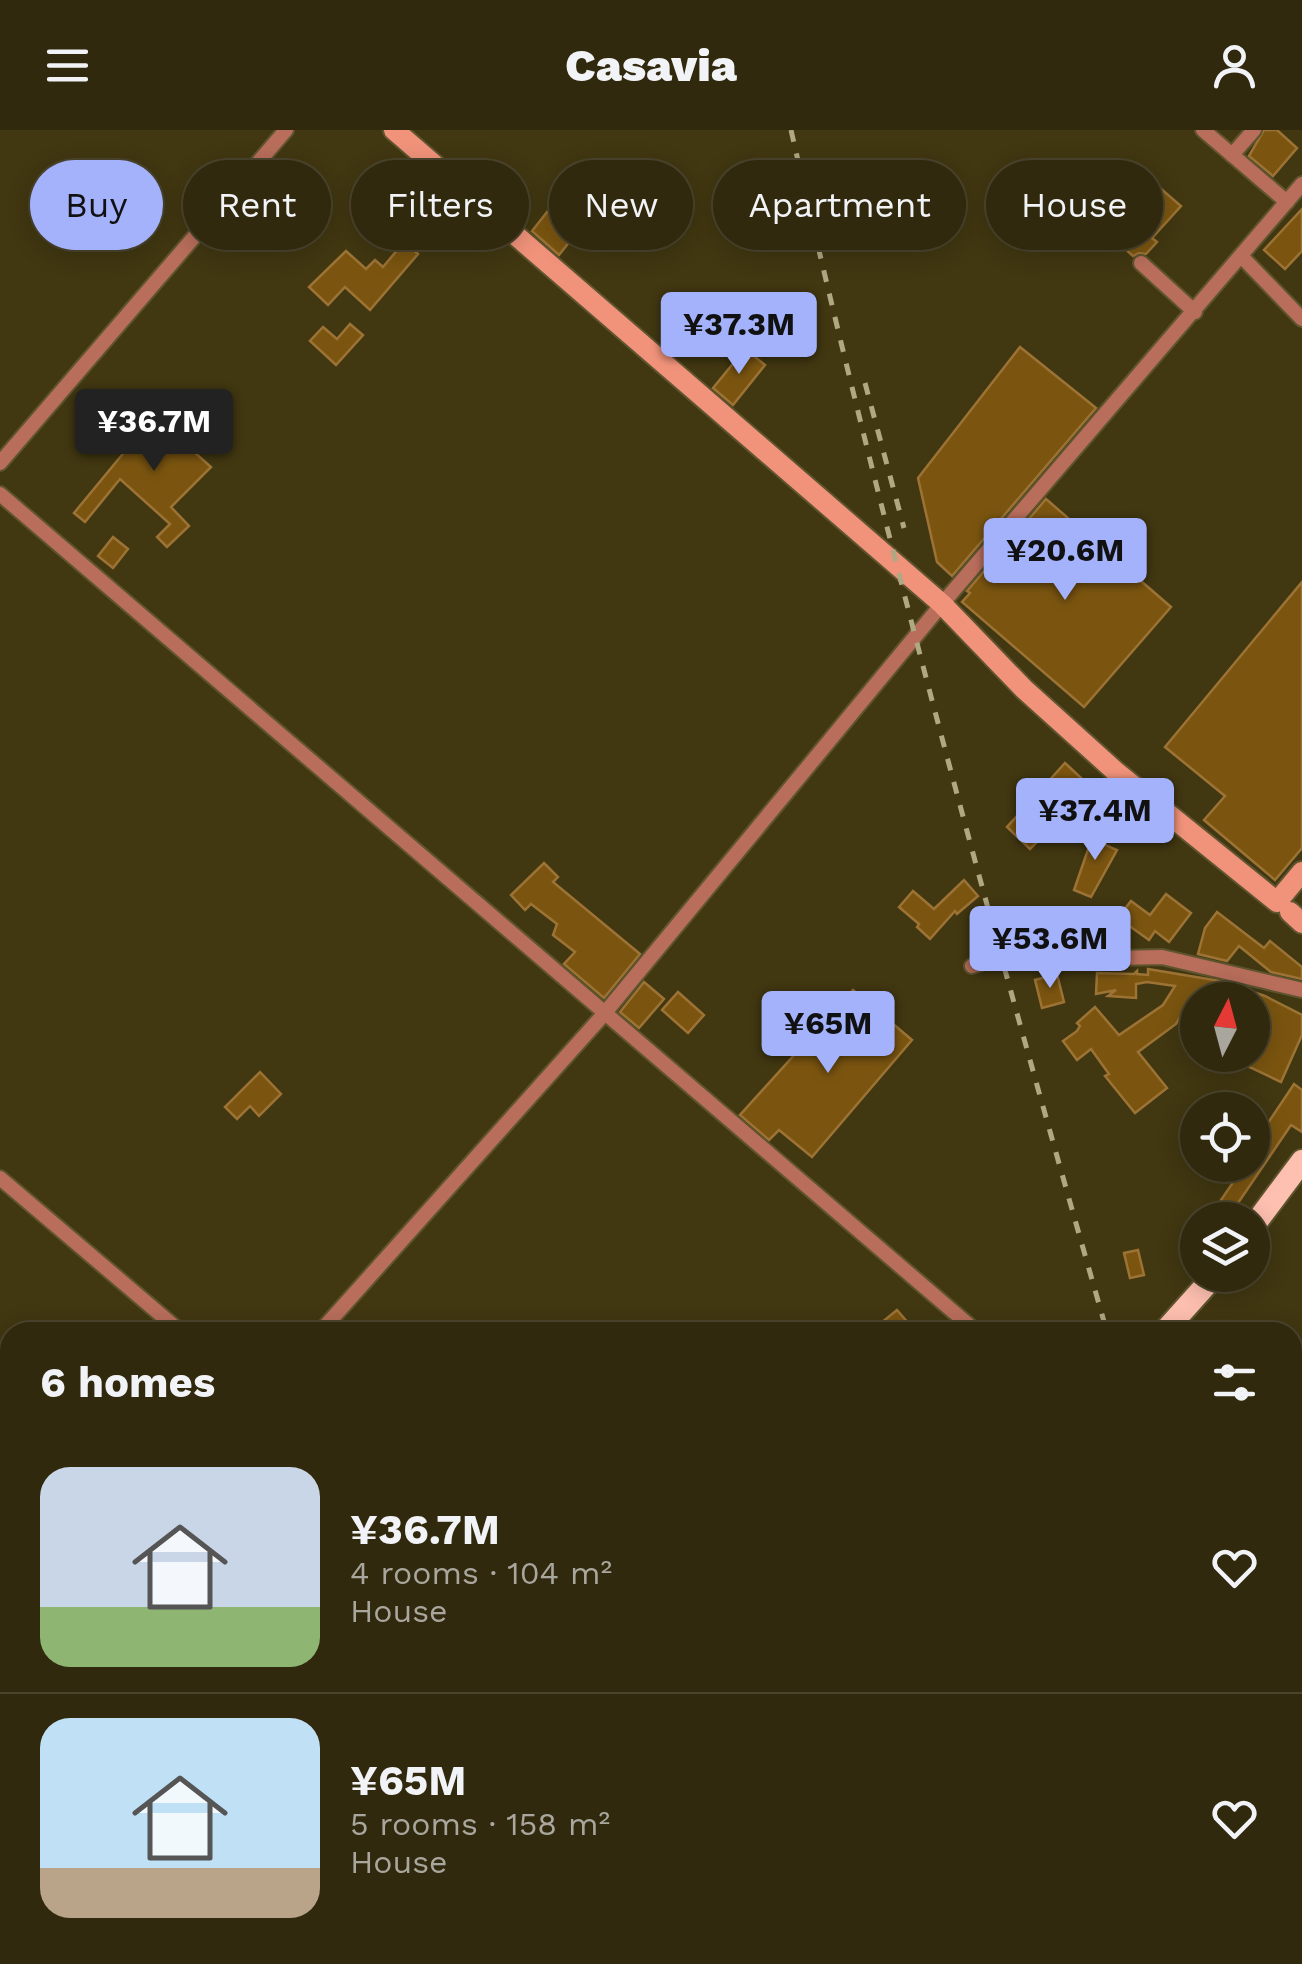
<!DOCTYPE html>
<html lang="en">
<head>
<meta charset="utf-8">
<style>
  :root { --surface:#31290d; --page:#393116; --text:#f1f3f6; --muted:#a8a69d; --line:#4c452e; --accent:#a4b2fc }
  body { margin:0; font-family:"Work Sans",sans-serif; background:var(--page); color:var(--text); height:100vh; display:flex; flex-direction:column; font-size:38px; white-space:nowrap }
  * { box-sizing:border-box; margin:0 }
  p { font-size:32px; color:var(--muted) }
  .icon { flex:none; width:55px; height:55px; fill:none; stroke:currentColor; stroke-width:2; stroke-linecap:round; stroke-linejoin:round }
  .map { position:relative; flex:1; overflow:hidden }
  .sheet { position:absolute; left:0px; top:1192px; width:1302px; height:642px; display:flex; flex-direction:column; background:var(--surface); border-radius:30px 30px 0 0; box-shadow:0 5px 25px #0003,0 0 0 2px var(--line) }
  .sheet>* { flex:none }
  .guide { position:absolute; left:30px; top:30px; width:1242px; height:90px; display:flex; gap:20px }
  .needle { width:65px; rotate:6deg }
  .buttons { position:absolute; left:1180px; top:852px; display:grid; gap:20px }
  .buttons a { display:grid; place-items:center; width:90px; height:90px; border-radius:50%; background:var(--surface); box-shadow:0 5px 25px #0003,0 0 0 2px var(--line); font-size:50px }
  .price { position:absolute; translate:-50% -85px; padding:0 22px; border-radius:10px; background:var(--accent); color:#111; font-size:32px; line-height:65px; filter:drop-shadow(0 2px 5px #0008) }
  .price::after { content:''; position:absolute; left:50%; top:60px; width:30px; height:22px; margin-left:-15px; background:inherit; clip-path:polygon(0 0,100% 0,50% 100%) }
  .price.selected { background:#222; color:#fff }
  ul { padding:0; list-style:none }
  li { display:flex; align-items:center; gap:30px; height:250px; padding:0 40px }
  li+li { border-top:2px solid var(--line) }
  li span { display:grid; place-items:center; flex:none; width:280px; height:200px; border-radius:30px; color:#555 }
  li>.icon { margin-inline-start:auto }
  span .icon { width:120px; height:120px; fill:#fffc; stroke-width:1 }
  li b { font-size:42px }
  h2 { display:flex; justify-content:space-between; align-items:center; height:120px; padding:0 40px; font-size:42px }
  .pill { padding:0 35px; border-radius:45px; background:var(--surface); box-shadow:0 5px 25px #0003,0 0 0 2px var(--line); font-size:35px; line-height:90px }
  .pill.selected { background:var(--accent); color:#111 }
  header { display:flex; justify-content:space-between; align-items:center; height:130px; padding:0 40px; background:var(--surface); font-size:45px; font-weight:800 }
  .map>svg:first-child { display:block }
</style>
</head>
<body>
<header><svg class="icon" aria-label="menu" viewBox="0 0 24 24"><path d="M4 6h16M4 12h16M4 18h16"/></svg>Casavia<svg class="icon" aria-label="person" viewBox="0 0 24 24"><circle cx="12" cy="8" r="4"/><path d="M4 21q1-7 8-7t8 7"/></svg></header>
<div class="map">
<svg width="1302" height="1834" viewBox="0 0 1302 1834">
  <rect width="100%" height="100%" fill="#413711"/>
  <g fill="#7b5510" stroke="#9c7335" stroke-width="2.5">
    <polygon points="1264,0 1277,0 1297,18 1273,46 1249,26"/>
    <polygon points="1145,45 1181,76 1152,108 1157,112 1146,124 1139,123 1133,126 1125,119 1132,111 1100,82 1116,65 1122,71"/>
    <polygon points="1302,79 1302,121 1285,139 1264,120"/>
    <polygon points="547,82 575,105 559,125 532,101"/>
    <polygon points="404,112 418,124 370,180 345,157 328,175 309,157 346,121 366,139 375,130 383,137"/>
    <polygon points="350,194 363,205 336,235 310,211 323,197 337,209"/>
    <polygon points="1020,217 1096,278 952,446 937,432 918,348"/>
    <polygon points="745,219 765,235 733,275 713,258"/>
    <polygon points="155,285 183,308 189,302 201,313 193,321 211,337 171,377 189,396 167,417 157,407 170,394 120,349 85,392 74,383"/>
    <polygon points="1046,369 1171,477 1084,577 962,472 970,463 967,461"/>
    <polygon points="113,407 128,419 113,438 98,426"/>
    <polygon points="1302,452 1302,718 1275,750 1204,690 1225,666 1165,617"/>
    <polygon points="1065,633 1092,658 1085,678 1068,662 1047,684 1056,693 1030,719 1007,697"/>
    <polygon points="1101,682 1103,714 1117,720 1091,767 1074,760"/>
    <polygon points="544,733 558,747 553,752 640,824 604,868 564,834 575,822 553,805 557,794 531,774 525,780 511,765"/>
    <polygon points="964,750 978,766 957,784 955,781 930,809 917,797 919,794 899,777 913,761 934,779"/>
    <polygon points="1166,764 1191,783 1169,812 1155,801 1149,810 1128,795 1126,798 1116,790 1131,771 1150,785"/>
    <polygon points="1217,782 1264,818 1270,811 1302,837 1302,849 1271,842 1239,816 1227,831 1198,824 1205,798"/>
    <polygon points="1025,796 1049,798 1047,819 1029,819 1023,813"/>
    <polygon points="1148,839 1220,851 1265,866 1302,885 1302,905 1281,952 1224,925 1252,925 1252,870 1191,870 1176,894 1138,922 1167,958 1135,983 1105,946 1109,944 1091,919 1077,930 1063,911 1077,901 1080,896 1077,893 1095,877 1119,905 1163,875 1175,856 1147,852 1136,854 1136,868 1108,866 1116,860 1096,864 1097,843 1134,844 1137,841 1137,844 1148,845"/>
    <polygon points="1057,844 1064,872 1042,878 1035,850"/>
    <polygon points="644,852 664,869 639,898 620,882"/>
    <polygon points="853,860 912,910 812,1027 779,1000 769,1010 740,985"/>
    <polygon points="678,862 704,885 688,903 662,880"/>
    <polygon points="260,942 281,964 259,986 250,976 237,989 225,977"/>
    <polygon points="1294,954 1302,960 1302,1002 1291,995 1234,1079 1221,1070 1234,1051 1228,1046 1235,1035 1252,1035 1252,1017"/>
    <polygon points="1138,1120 1144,1145 1130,1148 1124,1123"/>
    <polygon points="897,1180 916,1202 870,1202"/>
  </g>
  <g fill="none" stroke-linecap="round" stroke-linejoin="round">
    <g stroke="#5e542e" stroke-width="18">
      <g id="street">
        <polyline points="1203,0 1287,72"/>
        <polyline points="1232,25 1254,0"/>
        <polyline points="1242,127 1302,189"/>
        <polyline points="1141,133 1195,182"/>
        <polyline points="0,333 286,0"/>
        <polyline points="0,364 977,1202"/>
        <polyline points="972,836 988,831 1162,827 1302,860"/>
        <polyline points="0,1048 181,1202"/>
        <polyline points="320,1202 604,884 942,474 1302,54"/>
        <polyline points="0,1574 10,1562"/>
        <polyline points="0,1734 10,1743"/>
        <polyline points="1035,1825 1049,1834"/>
        <polyline points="47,1834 58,1825"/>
      </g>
    </g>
    <g stroke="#5e542e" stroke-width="24">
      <g id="secondary">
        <polyline points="394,0 942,474 1024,559 1115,641 1277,772 1302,742"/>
        <polyline points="1290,782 1302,793"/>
        <polyline points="1292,1335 1302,1343"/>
        <polyline points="322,1825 334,1834"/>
        <polyline points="344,1834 353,1825"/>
      </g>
    </g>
    <g stroke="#5e542e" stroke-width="26">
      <g id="primary">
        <polyline points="1252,1098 1302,1031"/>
        <polyline points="1164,1202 1215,1145"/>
        <polyline points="167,1834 182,1825"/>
      </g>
    </g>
    <use href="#street" stroke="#b86e5b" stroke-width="14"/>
    <use href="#secondary" stroke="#f1937b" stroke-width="20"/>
    <use href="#primary" stroke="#fec0b0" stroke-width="22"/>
    <g stroke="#b0a783" stroke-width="5" stroke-dasharray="12 12" stroke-linecap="butt">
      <path d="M791 0C883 404 993 804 1107 1202"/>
      <polyline points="865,253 904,398"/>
      <polyline points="1292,1799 1302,1832"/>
    </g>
  </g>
</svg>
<div class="buttons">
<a><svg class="needle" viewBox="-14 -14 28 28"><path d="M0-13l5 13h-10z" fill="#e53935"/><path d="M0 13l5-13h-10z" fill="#a8a69d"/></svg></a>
<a><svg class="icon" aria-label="locate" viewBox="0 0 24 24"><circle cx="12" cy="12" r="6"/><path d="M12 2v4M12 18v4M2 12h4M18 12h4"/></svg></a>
<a><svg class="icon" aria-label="layers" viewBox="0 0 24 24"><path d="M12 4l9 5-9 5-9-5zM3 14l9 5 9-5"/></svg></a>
</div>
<b class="price" style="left:739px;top:247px">¥37.3M</b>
<b class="price selected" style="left:154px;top:344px">¥36.7M</b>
<b class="price" style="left:1065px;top:473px">¥20.6M</b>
<b class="price" style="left:1095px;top:733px">¥37.4M</b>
<b class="price" style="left:1050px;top:861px">¥53.6M</b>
<b class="price" style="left:828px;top:946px">¥65M</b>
<div class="guide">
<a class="pill selected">Buy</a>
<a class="pill">Rent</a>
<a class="pill">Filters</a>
<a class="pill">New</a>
<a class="pill">Apartment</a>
<a class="pill">House</a>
</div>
<section class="sheet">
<h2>6 homes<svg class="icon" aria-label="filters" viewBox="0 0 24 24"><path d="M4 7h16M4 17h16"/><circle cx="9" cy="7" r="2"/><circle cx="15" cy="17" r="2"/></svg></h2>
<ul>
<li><span style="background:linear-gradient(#c9d6e8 70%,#8fb573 0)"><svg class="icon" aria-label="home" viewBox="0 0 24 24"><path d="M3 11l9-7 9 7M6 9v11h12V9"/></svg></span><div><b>¥36.7M</b><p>4 rooms · 104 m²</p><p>House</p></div><svg class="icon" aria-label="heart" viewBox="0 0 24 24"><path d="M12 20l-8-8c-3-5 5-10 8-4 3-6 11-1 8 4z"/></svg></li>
<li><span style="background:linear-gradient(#bfe0f5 75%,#b9a48a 0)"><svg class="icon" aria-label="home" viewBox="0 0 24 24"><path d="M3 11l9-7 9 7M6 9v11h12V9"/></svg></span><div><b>¥65M</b><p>5 rooms · 158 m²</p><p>House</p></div><svg class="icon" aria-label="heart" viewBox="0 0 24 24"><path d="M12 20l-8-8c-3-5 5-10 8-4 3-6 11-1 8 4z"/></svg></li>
</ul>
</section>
</div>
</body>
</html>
